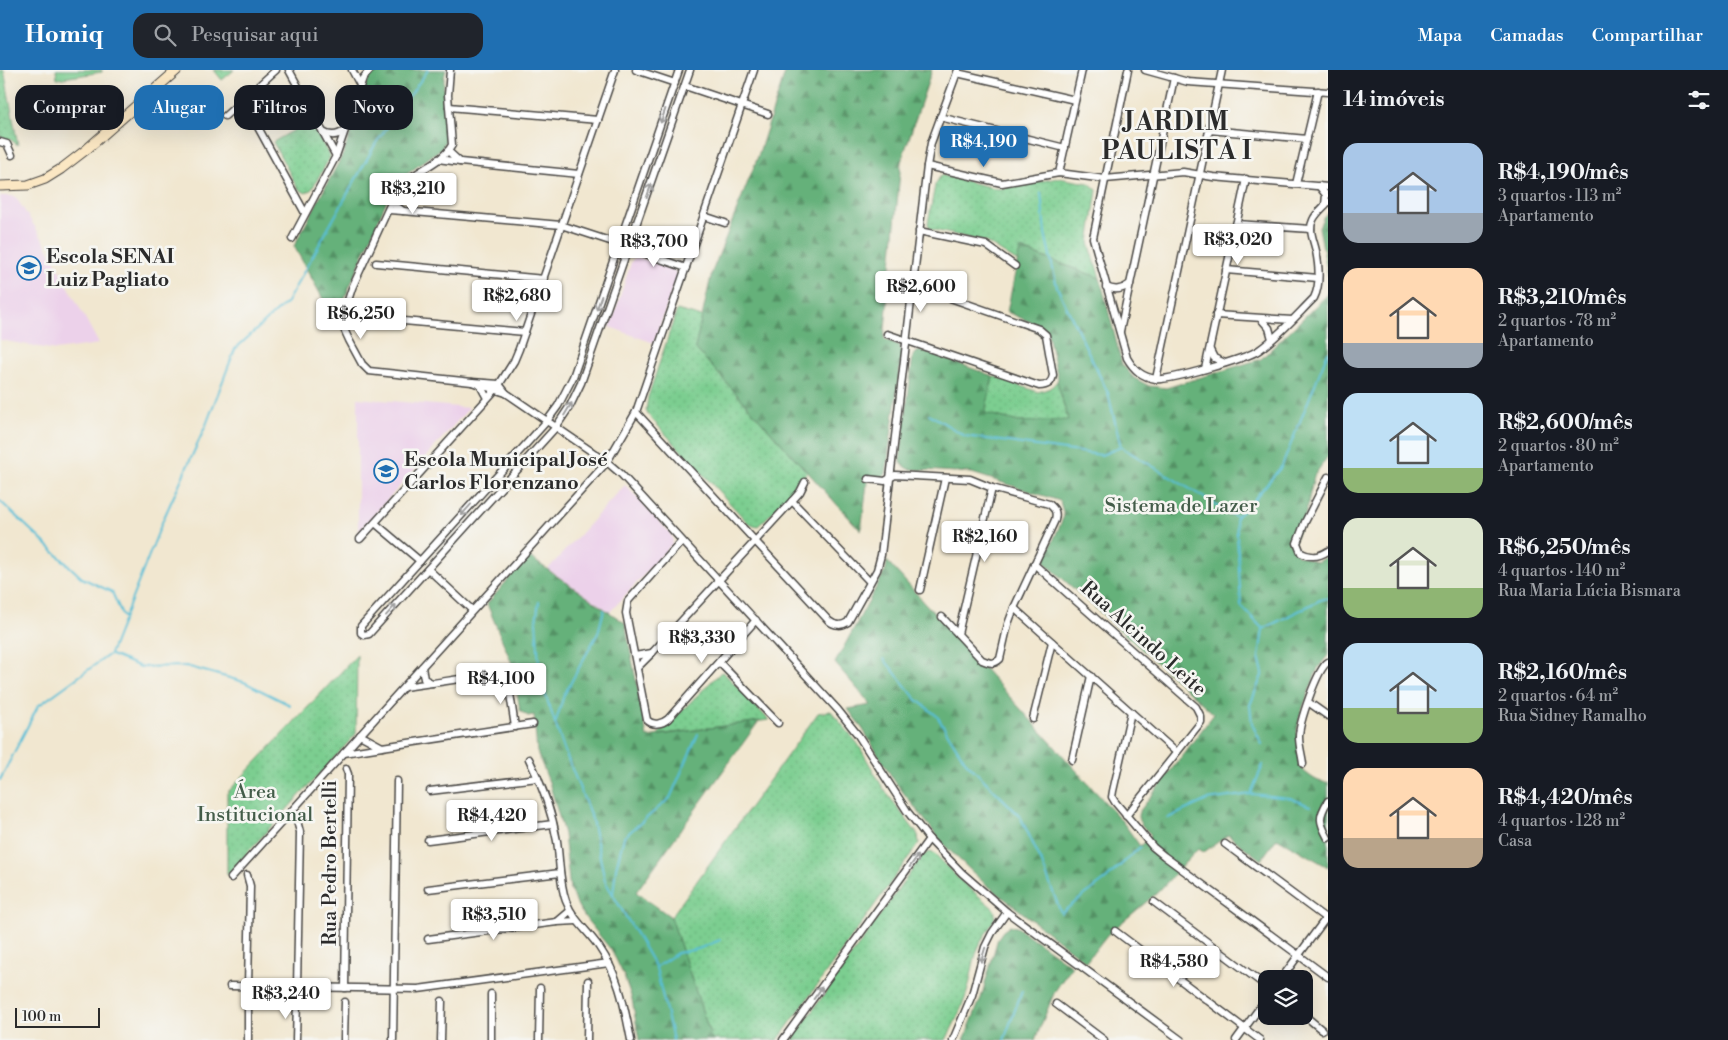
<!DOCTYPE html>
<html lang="pt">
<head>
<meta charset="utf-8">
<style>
  :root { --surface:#171b24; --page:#20242c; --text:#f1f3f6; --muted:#9ea1a6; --accent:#1f6fb2 }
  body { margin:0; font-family:"Libre Bodoni",serif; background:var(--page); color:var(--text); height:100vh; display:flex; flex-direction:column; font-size:19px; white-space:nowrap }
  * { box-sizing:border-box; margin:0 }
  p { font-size:16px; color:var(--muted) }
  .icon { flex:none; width:28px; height:28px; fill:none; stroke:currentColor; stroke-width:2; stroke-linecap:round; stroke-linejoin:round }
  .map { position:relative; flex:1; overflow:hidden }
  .drawer { display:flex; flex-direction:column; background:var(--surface); width:400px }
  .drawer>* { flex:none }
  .banner { position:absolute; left:15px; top:15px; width:475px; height:45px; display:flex; gap:10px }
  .buttons { position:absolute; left:1258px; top:900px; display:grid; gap:10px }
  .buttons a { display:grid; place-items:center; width:55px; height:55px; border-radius:10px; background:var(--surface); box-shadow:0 5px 20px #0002; font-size:25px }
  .scale { position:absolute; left:15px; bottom:12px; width:85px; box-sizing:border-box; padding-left:5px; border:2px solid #2b2b2b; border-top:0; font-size:14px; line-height:18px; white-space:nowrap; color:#2b2b2b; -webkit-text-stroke:4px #f6f6f2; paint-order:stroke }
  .price { position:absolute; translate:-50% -42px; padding:0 11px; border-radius:5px; background:#fff; color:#222; font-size:16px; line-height:32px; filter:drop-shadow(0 1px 2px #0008) }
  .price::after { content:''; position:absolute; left:50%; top:30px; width:15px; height:11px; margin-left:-8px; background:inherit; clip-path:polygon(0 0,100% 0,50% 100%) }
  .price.selected { background:var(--accent); color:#fff }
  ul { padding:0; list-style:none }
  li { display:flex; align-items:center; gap:15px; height:125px; padding:0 15px }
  li span { display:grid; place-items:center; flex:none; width:140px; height:100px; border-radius:15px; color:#555 }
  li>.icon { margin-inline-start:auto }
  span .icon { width:60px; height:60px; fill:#fffc; stroke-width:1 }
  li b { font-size:21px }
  h2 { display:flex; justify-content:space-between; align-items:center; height:60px; padding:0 15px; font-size:21px }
  .pill { padding:0 18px; border-radius:15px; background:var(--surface); box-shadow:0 5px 20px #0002; font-size:18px; line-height:45px }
  .pill.selected { background:var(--accent); color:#fff }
  header { display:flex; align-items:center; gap:30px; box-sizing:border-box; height:70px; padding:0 25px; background:var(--accent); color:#fff }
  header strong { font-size:24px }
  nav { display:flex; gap:28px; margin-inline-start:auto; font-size:18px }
  .search { width:350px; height:45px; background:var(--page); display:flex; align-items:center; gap:12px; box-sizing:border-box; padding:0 18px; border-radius:15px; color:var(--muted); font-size:19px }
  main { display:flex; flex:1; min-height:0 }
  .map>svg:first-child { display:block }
</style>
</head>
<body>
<header>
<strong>Homiq</strong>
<div class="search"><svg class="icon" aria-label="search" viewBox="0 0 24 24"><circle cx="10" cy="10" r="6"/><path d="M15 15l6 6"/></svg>Pesquisar aqui</div>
<nav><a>Mapa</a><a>Camadas</a><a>Compartilhar</a></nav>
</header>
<main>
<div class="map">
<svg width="1328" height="970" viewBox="0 0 1328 970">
  <defs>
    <pattern id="grass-dots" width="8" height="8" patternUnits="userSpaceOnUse" patternTransform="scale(1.25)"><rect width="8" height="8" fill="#7cce90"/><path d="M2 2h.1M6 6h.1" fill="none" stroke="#6bb17c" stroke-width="1.8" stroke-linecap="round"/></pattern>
    <pattern id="forest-firs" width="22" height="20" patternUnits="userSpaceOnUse" patternTransform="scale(1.25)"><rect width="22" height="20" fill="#65b17a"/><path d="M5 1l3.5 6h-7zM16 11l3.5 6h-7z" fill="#539064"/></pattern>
  </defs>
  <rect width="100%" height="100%" fill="#f6f6f2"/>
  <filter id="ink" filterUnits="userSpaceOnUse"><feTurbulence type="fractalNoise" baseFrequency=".02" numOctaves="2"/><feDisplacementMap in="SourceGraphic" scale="10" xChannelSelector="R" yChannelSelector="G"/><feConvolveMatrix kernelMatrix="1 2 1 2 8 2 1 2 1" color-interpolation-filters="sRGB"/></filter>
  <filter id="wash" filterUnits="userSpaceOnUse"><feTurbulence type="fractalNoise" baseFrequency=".0096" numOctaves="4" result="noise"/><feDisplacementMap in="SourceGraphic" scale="20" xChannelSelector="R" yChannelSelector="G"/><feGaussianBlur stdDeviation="1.12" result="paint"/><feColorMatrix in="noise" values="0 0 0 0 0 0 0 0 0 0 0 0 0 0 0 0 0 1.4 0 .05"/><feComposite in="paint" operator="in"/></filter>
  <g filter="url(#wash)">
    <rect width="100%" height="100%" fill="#f1e7d0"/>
    <g fill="#ecd1ea">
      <polygon points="0,126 12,126 17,129 44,171 99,274 56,280 0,270"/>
      <polygon points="636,187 641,188 671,198 675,201 677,206 654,273 610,257 632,190"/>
      <polygon points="358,328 469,338 358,463"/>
      <polygon points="625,415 671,464 673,470 672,474 610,542 548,499"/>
    </g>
    <g fill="url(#grass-dots)" stroke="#547c5e">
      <polygon points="0,0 4,0 18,75 11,70 0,66"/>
      <polygon points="214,0 234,0 222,10"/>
      <polygon points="310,51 330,87 312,119 306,123 298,119 273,72"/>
      <polygon points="941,105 998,119 1058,108 1089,113 1097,120 1089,173 1100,208 1021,179 1018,192 986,172 930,159 928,153 935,115"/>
      <polygon points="677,240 702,247 695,278 807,402 794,418 796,421 758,456 749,454 648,345 646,340 648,327"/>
      <polygon points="993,306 1038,322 1051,318 1057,311 1069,351 1019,352 985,343"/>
      <polygon points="357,585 356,664 227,805 227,723"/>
      <polygon points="721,602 724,603 769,650 657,665"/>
      <polygon points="831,641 858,674 883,718 918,765 919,773 778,970 712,970 671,847 818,643"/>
      <path d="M930 782 935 784 958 808 994 839C999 850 984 863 980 874 973 888 972 905 968 919 963 937 954 954 946 970H793L796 964 922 786Z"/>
    </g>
    <g fill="url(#forest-firs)" stroke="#486e52">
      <path d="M382 0H446C438 24 455 57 442 78L403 107 392 118 335 251 294 176 344 82 367 12 372 5Z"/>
      <polygon points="786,0 932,0 901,92 884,269 899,275 902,281 886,404 883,407 868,406 861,461 695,278 712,202 757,89"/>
      <polygon points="1328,143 1328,206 1319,157 1324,146"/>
      <path d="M1020 179 1100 208 1122 294 1134 308 1149 316 1166 318 1261 289 1327 225 1328 218V386L1314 406 1305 446 1295 469 1294 477 1298 485 1317 492 1328 486V585L1318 598 1300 645 1297 661 1301 699C1309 705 1318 714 1328 712V797L1277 768 1261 790 1228 765 1204 782 1198 779 1157 823 1107 865 1086 892 983 812 945 776 895 712 862 658 848 639 871 635 835 593 886 499 887 491 1122 751 1140 776 1151 765C1145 758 1135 751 1139 742L1214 644 1045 493 1046 487 1064 446 1060 431 972 403 908 399 902 395 900 390 913 286C916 281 919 281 924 281L993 306 985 343 1019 352 1068 350 1057 311 1058 308 1047 261 1044 258 1007 242Z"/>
      <polygon points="528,486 625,553 647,667 759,651 636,822 671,847 712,970 639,970 632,929 624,906 612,881 587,850 579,838 570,820 564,764 549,712 537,682 534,645 528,646 520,641 513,596 487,534"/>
      <polygon points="1010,856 1017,857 1072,896 1055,921 1035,970 964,970 981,928 998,868 1003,861"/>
    </g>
    <polygon fill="#7cce90" stroke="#547c5e" points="56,0 102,0 102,2 57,9"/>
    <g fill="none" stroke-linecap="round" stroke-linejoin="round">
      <g stroke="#59bfd7" stroke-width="2">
        <polyline points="1041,123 1045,163 1057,217 1108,323 1121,377"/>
        <polyline points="929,344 965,366 1101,385 1121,377 1236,447 1241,536 1263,559 1259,587 1263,603 1250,635 1252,654 1262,674"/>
        <polyline points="0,431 82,508 112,522 123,547"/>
        <polyline points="1236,447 1251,433 1282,396 1328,282"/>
        <polyline points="539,532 536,551 540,609 564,679 592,749 605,811 656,898 673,970"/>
        <polyline points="1263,559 1320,530 1328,528"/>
        <polyline points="111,585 141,597 186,596 244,612 290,635"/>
        <polyline points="884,589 916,629 937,646 965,691 1020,746 1042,793 1061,843 1106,809 1140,777"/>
        <polyline points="555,654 564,625 598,563 604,540"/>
        <polyline points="0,710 38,636 110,584 163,450 206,355 235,279 287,232 376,73 428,0"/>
        <polyline points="1251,723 1263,695"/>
        <polyline points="1168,748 1207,730 1251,724 1290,728 1310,736"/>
        <polyline points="613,824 616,798 624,767 670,728 698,664"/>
        <polyline points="656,897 677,883 698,879 720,870"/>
        <polyline points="1004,970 1022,921"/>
      </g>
    </g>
  </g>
  <g filter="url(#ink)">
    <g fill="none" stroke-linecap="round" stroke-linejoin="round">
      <g stroke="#494744" stroke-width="9">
        <g id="minor">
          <polyline points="289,0 336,86"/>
          <polyline points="352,0 360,15"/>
          <path d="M450 0 448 25 452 75C441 95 409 102 396 122L352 218 343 246 344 259 349 270 362 294 369 301 472 312"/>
          <polyline points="636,0 675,13"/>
          <polyline points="679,0 573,307 558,336 547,351 361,556 361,563 364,565 369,564 556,357 570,336 581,313 690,0"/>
          <path d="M1128 0 1093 168 1127 288C1134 300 1142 307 1156 309 1169 311 1248 288 1259 280 1279 266 1297 245 1314 228 1321 214 1319 196 1316 181 1314 171 1308 160 1313 150 1316 143 1323 138 1328 132"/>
          <polyline points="1145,0 1188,12 1328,22"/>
          <polyline points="957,3 1075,30"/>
          <polyline points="685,16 768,44"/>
          <polyline points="243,30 305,143"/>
          <polyline points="449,37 598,50"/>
          <polyline points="225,46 276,0"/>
          <polyline points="940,47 1065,78"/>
          <polyline points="1209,60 1307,69"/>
          <path d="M323 62C331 67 338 66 345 60"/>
          <polyline points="0,72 7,74 12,85"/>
          <polyline points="438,89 460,92 448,81"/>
          <polyline points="460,92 579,104"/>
          <polyline points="927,96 1002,113 1059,103 1105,109 1183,102 1213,107 1328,117"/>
          <polyline points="1059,103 1082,0"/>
          <polyline points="1296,114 1318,21"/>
          <polyline points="1319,116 1326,125 1325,135"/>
          <polyline points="389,140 403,141 392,133"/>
          <polyline points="403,141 561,155 619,174"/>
          <polyline points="704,146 725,153"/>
          <polyline points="1236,154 1311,159"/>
          <polyline points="919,161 986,175 1015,196"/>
          <polyline points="292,169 336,86 363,8 370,0"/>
          <polyline points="629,178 686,198"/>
          <polyline points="376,193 544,209"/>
          <polyline points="1226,200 1318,208"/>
          <path d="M1106 217C1115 221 1122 220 1130 214"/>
          <polyline points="1216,245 1292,250"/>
          <polyline points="360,247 525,262"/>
          <polyline points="1261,249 1269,258 1272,269"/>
          <polyline points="344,252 360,247 345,239"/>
          <polyline points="1120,261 1174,8"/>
          <path d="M887 264 1039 316C1047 316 1052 313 1053 305L1046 265 1039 259 913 215"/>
          <polyline points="1210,280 1214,288 1225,293"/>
          <polyline points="1205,299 1246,109"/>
          <polyline points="1156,309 1222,0"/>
          <polyline points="480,315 506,323 499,314 472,312 480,315 487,328"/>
          <polyline points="506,323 607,392 621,404 838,640 858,665 907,741 929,769 962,803 1007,842 1181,970"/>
          <path d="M636 342 829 551C835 556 842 556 848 552L877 500 881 485 927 96 931 73 958 0"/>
          <path d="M1328 407 1305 452 1297 473 1301 483C1311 488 1319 487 1328 481"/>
          <path d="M868 409 885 411 895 405 970 409 992 418 1049 434C1055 439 1057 442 1055 450L1014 538 1008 554 1000 589C994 595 989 593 982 590L942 547"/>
          <polyline points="792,431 870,512"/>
          <polyline points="375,453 420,491"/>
          <polyline points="360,469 497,318 514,291 519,279 615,0"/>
          <path d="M682 471 628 531 626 543 647 650C653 656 662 654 668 649L756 550"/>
          <polyline points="1034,494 1196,637 1201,647 1201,652 1126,746"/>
          <polyline points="428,499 472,540"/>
          <polyline points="920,520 945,408"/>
          <polyline points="1014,538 1176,682"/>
          <polyline points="958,564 992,418"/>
          <polyline points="652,583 792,431 800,422 805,412"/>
          <polyline points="635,586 652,583 637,598"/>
          <polyline points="719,592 778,653"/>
          <path d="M432 613C450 611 492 602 508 610L515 657"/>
          <polyline points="404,617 432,613 424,609 422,597"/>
          <polyline points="1308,632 1328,646"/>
          <polyline points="1131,642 1113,721 1112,727 1115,732 1153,777 1164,786 1328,907"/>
          <polyline points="1033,649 1052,572"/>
          <polyline points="382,677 533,654"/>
          <polyline points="344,683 382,677 360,665"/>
          <path d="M529 689C542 715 552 742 557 771 560 791 559 812 566 831 573 850 588 861 599 877 620 908 624 935 631 970"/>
          <polyline points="1072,690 1091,606"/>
          <path d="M1303 694C1302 685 1299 676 1299 667 1299 653 1317 599 1328 592"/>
          <polyline points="430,721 538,708"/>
          <path d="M1328 731C1318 747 1319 752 1328 768"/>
          <polyline points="297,751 300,762 297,917"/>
          <polyline points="428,770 553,754"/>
          <polyline points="1225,774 1328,850"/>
          <polyline points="247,805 250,816 248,916"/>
          <polyline points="231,808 607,392 636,342 754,0"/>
          <polyline points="428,819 560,803"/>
          <polyline points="1154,832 1266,916"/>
          <polyline points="570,841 557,852 577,851"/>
          <polyline points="1115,861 1260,970"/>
          <polyline points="428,869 557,852"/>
          <polyline points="1281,909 1326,848"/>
          <polyline points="230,916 418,919 609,893"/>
          <polyline points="345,918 348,704 346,699"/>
          <polyline points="1056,934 1104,970"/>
          <polyline points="1304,945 1322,960"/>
          <polyline points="248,970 248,931"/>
          <polyline points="296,970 297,931"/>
          <polyline points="344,970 345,932"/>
          <polyline points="393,970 397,711"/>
          <polyline points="441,970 442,931"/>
          <polyline points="491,970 491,924"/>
          <polyline points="539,970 540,918"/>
          <polyline points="587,970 588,911"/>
          <polyline points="783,970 929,769"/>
          <polyline points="953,970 972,925 985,877 992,863 1007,842"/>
          <polyline points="1236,970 1266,929"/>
        </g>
      </g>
      <g stroke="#494744" stroke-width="11">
        <polyline id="secondary" points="0,116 28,115 45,109 61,99 87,79 177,0"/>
      </g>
      <use href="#minor" stroke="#fff" stroke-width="6"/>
      <use href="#secondary" stroke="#fbe7c3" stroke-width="9"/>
    </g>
    <defs><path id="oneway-shaft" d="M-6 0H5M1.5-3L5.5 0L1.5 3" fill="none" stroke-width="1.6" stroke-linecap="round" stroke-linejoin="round" transform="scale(1.25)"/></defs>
    <g stroke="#a0a0a0">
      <use href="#oneway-shaft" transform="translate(663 46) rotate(109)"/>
      <use href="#oneway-shaft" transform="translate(649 121) rotate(-71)"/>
      <use href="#oneway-shaft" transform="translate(599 233) rotate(109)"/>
      <use href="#oneway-shaft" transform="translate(568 339) rotate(-59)"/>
      <use href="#oneway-shaft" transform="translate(466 440) rotate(132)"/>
      <use href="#oneway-shaft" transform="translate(391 540) rotate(-48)"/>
      <use href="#oneway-shaft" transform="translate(914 791) rotate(-54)"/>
      <use href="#oneway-shaft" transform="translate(983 885) rotate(107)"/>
      <use href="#oneway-shaft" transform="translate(818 923) rotate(-54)"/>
    </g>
  </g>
  <defs>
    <g id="university-ring" transform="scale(1.25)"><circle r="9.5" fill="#f6f6f2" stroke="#1f6fb2" stroke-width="1.5"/><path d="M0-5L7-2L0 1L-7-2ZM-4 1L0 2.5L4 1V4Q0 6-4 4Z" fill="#1f6fb2"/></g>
    <g id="school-ring" transform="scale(1.25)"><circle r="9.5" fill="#f6f6f2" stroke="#1f6fb2" stroke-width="1.5"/><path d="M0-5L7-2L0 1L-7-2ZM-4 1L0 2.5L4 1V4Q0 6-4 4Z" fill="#1f6fb2"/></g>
  </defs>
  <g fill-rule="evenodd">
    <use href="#university-ring" x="29" y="198"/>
    <use href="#school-ring" x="386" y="401"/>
  </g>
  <g text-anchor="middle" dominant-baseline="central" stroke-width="5" stroke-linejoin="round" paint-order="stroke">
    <g font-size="20" font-weight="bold" fill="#2b2b2b" stroke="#f6f6f2" text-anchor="start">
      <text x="46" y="187">Escola SENAI<tspan x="46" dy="23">Luiz Pagliato</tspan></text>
      <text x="404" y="390">Escola Municipal José<tspan x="404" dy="23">Carlos Florenzano</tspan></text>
    </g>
    <g font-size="20" fill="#435c49" stroke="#f6f6f2">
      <text x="1181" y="436">Sistema de Lazer</text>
      <text x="255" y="722">Área<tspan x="255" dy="23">Institucional</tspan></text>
    </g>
    <g font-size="20" fill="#2b2b2b" stroke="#f6f6f2">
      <text transform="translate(1143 569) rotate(42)">Rua Alcindo Leite</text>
      <text transform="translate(330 793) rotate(-90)">Rua Pedro Bertelli</text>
    </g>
    <g font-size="25" font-weight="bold" letter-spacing="1" fill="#2b2b2b" stroke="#f6f6f2">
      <text x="1177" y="52">JARDIM<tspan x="1177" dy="29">PAULISTA I</tspan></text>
    </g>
  </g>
</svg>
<div class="buttons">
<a><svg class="icon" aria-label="layers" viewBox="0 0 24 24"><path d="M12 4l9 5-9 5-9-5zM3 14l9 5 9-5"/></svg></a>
</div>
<div class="scale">100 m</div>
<b class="price selected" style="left:984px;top:98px">R$4,190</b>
<b class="price" style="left:413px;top:145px">R$3,210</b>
<b class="price" style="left:1238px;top:196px">R$3,020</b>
<b class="price" style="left:654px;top:198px">R$3,700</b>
<b class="price" style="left:921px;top:243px">R$2,600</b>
<b class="price" style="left:517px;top:252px">R$2,680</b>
<b class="price" style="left:361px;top:270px">R$6,250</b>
<b class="price" style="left:985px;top:493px">R$2,160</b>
<b class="price" style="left:702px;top:594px">R$3,330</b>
<b class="price" style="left:501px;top:635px">R$4,100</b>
<b class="price" style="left:492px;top:772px">R$4,420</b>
<b class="price" style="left:494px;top:871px">R$3,510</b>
<b class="price" style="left:1174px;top:918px">R$4,580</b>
<b class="price" style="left:286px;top:950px">R$3,240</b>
<div class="banner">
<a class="pill">Comprar</a>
<a class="pill selected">Alugar</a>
<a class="pill">Filtros</a>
<a class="pill">Novo</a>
</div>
</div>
<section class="drawer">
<h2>14 imóveis<svg class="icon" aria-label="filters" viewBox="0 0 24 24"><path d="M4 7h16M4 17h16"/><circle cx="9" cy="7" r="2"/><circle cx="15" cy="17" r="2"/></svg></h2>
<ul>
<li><span style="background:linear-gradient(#a9c7e8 70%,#9aa5b1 0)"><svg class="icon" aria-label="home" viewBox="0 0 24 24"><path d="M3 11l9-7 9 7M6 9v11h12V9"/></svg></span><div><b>R$4,190/mês</b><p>3 quartos · 113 m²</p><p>Apartamento</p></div></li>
<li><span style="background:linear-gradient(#ffd9b3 75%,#9aa5b1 0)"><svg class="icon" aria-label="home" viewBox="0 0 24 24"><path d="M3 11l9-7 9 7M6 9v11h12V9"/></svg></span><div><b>R$3,210/mês</b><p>2 quartos · 78 m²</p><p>Apartamento</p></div></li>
<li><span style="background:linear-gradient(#bfe0f5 75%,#8fb573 0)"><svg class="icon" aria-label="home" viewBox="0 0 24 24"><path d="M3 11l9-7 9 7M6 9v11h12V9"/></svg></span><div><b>R$2,600/mês</b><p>2 quartos · 80 m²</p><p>Apartamento</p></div></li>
<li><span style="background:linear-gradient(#dfe7d0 70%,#8fb573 0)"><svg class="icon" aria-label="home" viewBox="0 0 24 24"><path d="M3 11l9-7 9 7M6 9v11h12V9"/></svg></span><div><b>R$6,250/mês</b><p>4 quartos · 140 m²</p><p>Rua Maria Lúcia Bismara</p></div></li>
<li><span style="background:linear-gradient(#bfe0f5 65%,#8fb573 0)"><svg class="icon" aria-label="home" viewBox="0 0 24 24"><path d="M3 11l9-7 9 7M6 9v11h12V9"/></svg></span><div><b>R$2,160/mês</b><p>2 quartos · 64 m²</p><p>Rua Sidney Ramalho</p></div></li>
<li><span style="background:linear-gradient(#ffd9b3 70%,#b9a48a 0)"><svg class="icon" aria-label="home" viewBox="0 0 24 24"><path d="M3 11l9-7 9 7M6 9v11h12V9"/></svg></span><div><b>R$4,420/mês</b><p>4 quartos · 128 m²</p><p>Casa</p></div></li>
</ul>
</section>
</main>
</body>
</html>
